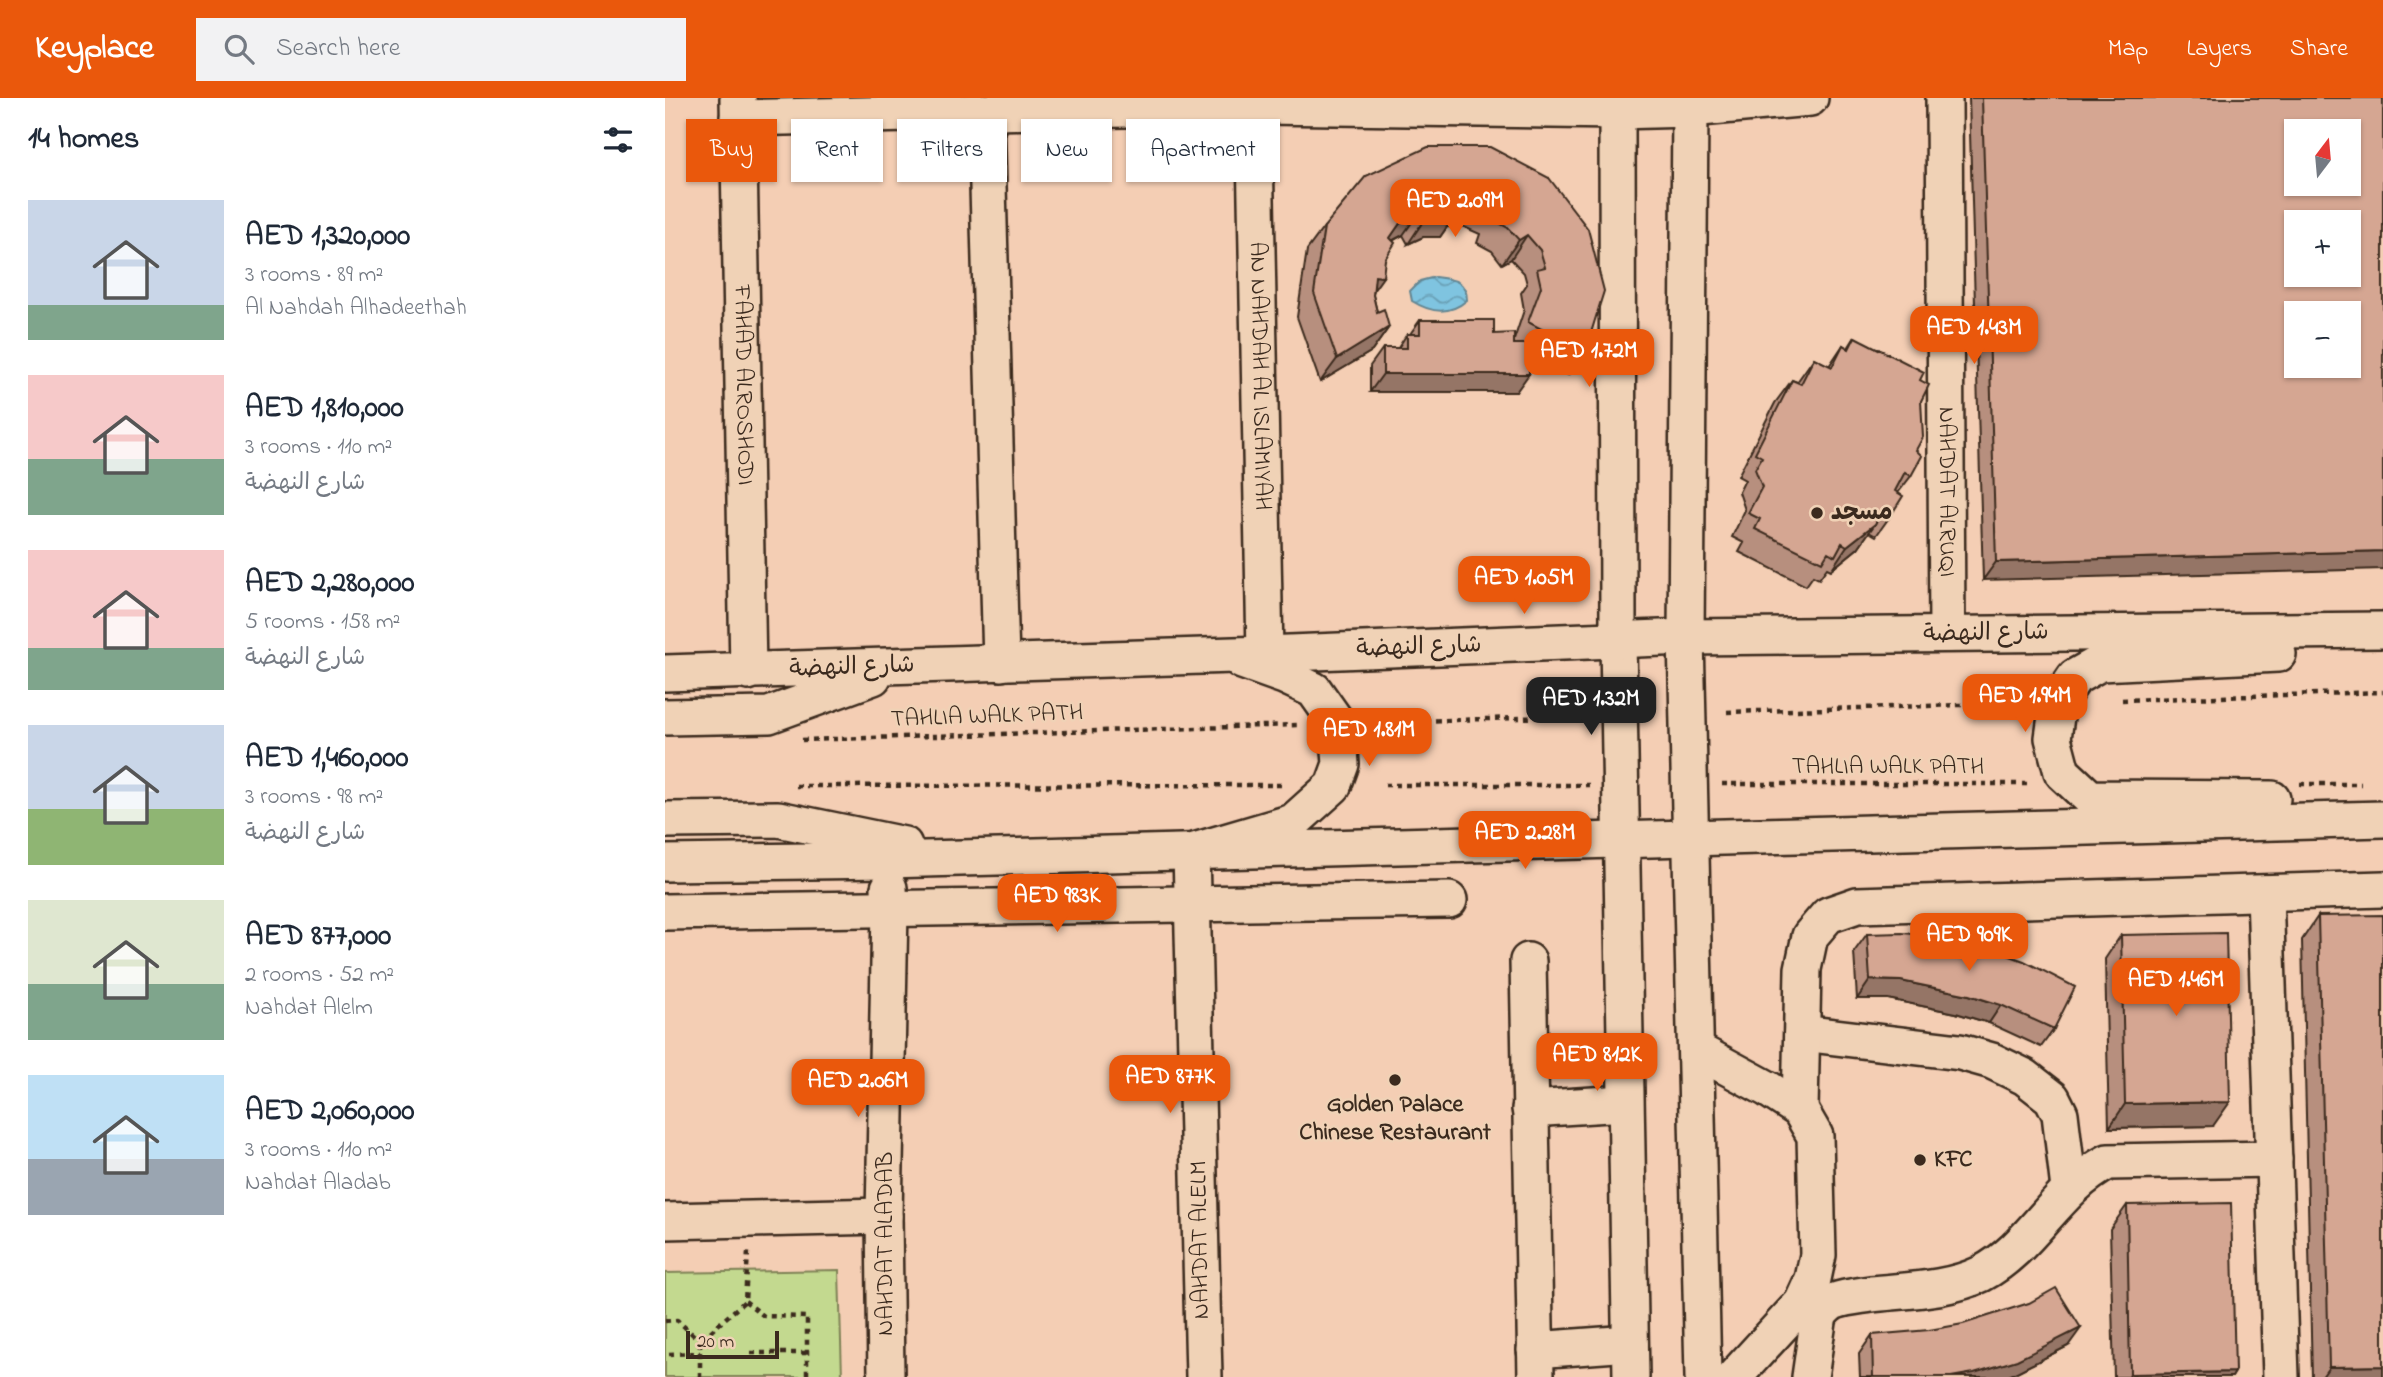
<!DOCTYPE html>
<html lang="en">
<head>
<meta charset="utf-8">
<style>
  :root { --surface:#fff; --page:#f2f2f3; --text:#1f2937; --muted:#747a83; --accent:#ea580c }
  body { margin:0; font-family:"Indie Flower","Playpen Sans Arabic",sans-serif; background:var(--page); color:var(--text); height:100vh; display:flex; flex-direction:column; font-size:26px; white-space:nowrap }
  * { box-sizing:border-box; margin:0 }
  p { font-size:23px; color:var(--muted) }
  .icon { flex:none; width:38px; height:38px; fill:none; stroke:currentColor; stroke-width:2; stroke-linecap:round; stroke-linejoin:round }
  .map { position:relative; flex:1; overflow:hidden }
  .side { display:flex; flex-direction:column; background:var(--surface); width:665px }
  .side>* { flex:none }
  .guide { position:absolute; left:21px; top:21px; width:665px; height:63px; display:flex; gap:14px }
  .needle { width:46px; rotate:16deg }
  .buttons { position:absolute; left:1619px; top:21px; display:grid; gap:14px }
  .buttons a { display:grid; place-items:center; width:77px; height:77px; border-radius:0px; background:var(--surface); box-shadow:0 2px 5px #0004; font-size:35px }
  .scale { position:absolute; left:21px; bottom:18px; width:93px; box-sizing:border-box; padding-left:7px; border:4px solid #3b2a1e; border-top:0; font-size:19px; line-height:24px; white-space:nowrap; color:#3b2a1e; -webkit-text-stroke:5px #f0d2b6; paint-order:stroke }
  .price { position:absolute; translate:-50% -60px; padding:0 16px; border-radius:14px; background:var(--accent); color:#fff; font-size:23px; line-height:46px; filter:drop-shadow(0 2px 4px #0008) }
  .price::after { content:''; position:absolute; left:50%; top:42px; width:21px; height:16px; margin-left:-10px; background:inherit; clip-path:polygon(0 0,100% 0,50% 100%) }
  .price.selected { background:#222; color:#fff }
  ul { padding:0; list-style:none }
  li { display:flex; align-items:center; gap:21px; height:175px; padding:0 28px }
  li span { display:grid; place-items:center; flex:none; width:196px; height:140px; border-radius:0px; color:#555 }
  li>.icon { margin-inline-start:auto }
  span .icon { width:84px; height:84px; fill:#fffc; stroke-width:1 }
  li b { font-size:30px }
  h2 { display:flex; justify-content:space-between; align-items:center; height:84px; padding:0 28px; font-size:30px }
  .pill { padding:0 24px; border-radius:0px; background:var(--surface); box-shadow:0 2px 5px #0004; font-size:24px; line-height:63px }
  .pill.selected { background:var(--accent); color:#fff }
  header { display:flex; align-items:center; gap:42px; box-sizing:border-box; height:98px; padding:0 35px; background:var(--accent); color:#fff }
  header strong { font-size:33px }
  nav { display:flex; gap:38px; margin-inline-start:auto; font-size:24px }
  .search { width:490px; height:63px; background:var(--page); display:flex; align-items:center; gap:18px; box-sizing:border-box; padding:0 24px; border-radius:0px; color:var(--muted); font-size:26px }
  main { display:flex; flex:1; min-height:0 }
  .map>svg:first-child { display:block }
</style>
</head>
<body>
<header>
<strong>Keyplace</strong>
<div class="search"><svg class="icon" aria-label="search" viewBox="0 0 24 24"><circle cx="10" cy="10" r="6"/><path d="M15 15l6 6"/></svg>Search here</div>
<nav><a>Map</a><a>Layers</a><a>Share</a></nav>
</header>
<main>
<section class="side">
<h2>14 homes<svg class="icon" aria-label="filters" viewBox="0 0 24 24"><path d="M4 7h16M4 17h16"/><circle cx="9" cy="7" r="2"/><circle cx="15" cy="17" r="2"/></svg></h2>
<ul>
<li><span style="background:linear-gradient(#c9d6e8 75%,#7fa58c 0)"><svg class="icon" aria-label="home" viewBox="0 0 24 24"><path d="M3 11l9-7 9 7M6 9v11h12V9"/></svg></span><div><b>AED 1,320,000</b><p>3 rooms · 89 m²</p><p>Al Nahdah Alhadeethah</p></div></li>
<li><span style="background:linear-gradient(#f6c9c9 60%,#7fa58c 0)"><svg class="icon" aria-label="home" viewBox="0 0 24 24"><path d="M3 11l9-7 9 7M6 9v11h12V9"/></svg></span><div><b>AED 1,810,000</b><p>3 rooms · 110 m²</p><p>شارع النهضة</p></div></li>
<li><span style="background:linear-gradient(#f6c9c9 70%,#7fa58c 0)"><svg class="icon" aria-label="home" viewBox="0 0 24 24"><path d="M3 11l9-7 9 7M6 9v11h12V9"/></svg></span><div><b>AED 2,280,000</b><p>5 rooms · 158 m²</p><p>شارع النهضة</p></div></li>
<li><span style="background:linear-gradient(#c9d6e8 60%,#8fb573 0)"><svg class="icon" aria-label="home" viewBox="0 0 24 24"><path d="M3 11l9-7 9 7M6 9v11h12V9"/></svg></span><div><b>AED 1,460,000</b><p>3 rooms · 98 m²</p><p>شارع النهضة</p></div></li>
<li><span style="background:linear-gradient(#dfe7d0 60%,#7fa58c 0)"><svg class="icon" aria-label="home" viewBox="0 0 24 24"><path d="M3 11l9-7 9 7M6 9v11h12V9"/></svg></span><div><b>AED 877,000</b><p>2 rooms · 52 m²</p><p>Nahdat Alelm</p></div></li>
<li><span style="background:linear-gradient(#bfe0f5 60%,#9aa5b1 0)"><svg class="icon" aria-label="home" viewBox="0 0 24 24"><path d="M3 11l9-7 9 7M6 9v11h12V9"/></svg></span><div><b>AED 2,060,000</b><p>3 rooms · 110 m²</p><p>Nahdat Aladab</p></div></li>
</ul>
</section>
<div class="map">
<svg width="1718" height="1279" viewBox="0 0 1718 1279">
  <defs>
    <pattern id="water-waves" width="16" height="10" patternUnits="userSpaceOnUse" patternTransform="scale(1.75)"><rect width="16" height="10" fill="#7fc4e0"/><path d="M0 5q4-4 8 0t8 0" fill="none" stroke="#699fb5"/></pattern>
  </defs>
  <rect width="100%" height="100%" fill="#f4ceb4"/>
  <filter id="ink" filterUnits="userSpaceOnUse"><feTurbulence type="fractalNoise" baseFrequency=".0143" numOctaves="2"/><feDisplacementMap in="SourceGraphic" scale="14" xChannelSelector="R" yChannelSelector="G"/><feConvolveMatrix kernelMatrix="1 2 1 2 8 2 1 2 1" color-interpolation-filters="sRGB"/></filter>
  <g filter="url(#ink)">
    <polygon fill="#c3d98f" stroke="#7f8256" stroke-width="2" points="174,1172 177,1279 0,1279 0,1175"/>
    <path fill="url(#water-waves)" stroke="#648692" stroke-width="2" d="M770 179C787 181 802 182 802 202 785 217 766 215 747 203L745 193 755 183Z"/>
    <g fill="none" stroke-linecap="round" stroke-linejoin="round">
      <g stroke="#3b2a1e" stroke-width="40">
        <g id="minor">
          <path id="s1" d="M73 0 83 574"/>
          <path id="s2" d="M589 0 600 556"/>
          <path id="s3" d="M1279 0 1282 536"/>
          <polyline points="1025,11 1021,539 1038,1279"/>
          <polyline points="952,13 953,543 966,1279"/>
          <polyline points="321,15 336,565"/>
          <polyline points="73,20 590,8 952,13 1025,11 1145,0"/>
          <polyline points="0,575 600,556 1021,539 1718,532"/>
          <polyline points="0,619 104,617 208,579"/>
          <polyline points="1607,701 1425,700 1397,674 1388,640 1393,604 1410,579 1435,565 1613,556"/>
          <polyline points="0,722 113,721 239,747"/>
          <polyline points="0,765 222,762 1718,721"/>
          <polyline points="1600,795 1616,1279"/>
          <polyline points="0,814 784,802"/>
          <polyline points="863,863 871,1279"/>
          <polyline points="1137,935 1295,954 1327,963 1360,979 1387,1000 1395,1016 1404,1091"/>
          <polyline points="1031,952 1103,991 1135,1012 1150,1038 1153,1157 1148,1181 1137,1205 1069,1279"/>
          <polyline points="865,1011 960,1005"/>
          <polyline points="1135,1012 1138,871 1145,838 1163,817 1192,807 1718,791"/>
          <polyline points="0,1123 219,1118"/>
          <path d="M1137 1205 1154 1217C1158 1212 1163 1206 1170 1203 1181 1199 1194 1198 1206 1196 1242 1192 1283 1192 1316 1176 1369 1148 1389 1092 1443 1064L1609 1061"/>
          <polyline points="870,1252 965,1245"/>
          <polyline points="221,1279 219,1118 225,811 224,790"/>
          <polyline points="539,1279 526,754 628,724 668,688 676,666 673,626 649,592 619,578 577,563"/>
          <polyline points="1145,1279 1154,1217"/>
        </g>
      </g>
      <g stroke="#3b2a1e" stroke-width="4.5" stroke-dasharray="5 5" stroke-linecap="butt">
        <polyline points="1457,602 1718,594"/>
        <polyline points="1062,614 1362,605"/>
        <polyline points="720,624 922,618"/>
        <polyline points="137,642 632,627"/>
        <polyline points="1057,686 1367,686"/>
        <polyline points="1635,686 1696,686"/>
        <polyline points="720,687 924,687"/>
        <polyline points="131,688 619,687"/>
        <polyline points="80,1203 99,1218 142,1219 142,1279"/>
        <polyline points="0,1223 12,1222 35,1243"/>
        <polyline points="86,1255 142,1255"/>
        <polyline points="4,1256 35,1255"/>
        <polyline points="35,1279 35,1243 80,1203 83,1154"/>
      </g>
      <use href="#minor" stroke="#f0d2b6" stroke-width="35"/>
    </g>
    <g fill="#b78f7e" stroke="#3b2a1e" stroke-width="2">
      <polygon points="1304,0 1718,0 1318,482"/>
      <polygon points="884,80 920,254 903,277 864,257 851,294 705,294 705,268 718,250 733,250 742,236 745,236 755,222 829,236 849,242 859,212 856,195 862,186 859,175 846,161 837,166 827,153 812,145 815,136 797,128 782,129 775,139 758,139 743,146 738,137 727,143 709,191 708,197 712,214 724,229 707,253 655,284 632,219 642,152 659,129"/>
      <polygon points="1190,239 1255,282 1256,303 1251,352 1246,378 1233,395 1228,414 1211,438 1204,434 1193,450 1166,472 1162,470 1154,481 1148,478 1141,488 1074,454 1079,445 1067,439 1080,412 1074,394 1080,382 1073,378 1110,305 1127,282 1132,284 1149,260 1164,268 1178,247 1183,250"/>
      <polygon points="1653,818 1718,1279 1647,1279 1637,842"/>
      <polygon points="1202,836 1389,931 1376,949 1324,925 1291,915 1223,901 1192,901 1189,854"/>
      <polygon points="1456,837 1548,1028 1444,1030 1440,861"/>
      <polygon points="1462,1107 1570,1274 1567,1279 1449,1279 1445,1131"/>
      <polygon points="1207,1237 1403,1248 1342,1279 1195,1279 1194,1256"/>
    </g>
    <g fill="#957466" stroke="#3b2a1e" stroke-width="2">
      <polygon points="813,104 797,128 782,129 775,139 758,139 743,146 759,122 792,105"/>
      <polygon points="755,113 738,137 719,147 736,124"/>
      <polygon points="862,137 846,161 837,166 854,142"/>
      <polygon points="710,178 718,179 701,203"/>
      <polygon points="724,229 707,253 655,284 672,261"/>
      <polygon points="718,276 864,276 851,294 705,294"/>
      <polygon points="1210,426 1193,450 1166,472 1182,448"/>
      <polygon points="1718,453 1718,471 1318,482 1331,464"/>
      <polygon points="1205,882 1236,883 1304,897 1336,907 1324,925 1291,915 1223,901 1192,901"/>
      <polygon points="1565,1004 1548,1028 1444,1030 1460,1006"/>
      <polygon points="1416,1230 1403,1248 1342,1279 1286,1279"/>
      <polygon points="1718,1268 1718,1279 1657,1279 1664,1269"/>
      <polygon points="1570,1274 1567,1279 1464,1279 1465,1276"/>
    </g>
    <g fill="#d5a692" stroke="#3b2a1e" stroke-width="2" fill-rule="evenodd">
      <path d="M1317 0H1718V453L1331 464ZM1631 33H1684V86H1631ZM1631 124H1684V177H1631ZM1631 215H1684V268H1631Z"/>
      <polygon points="763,49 825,49 884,80 923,131 939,193 920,254 863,224 876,189 872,171 880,169 875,152 862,137 854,142 843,130 829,122 831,112 813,104 792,105 791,115 774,115 759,122 755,113 736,124 725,140 730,145 720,161 718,179 710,178 708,197 712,214 719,211 724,229 672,261 649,195 659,129 701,78"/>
      <polygon points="755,222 829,222 829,236 849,235 849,246 864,246 864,276 718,276 718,250 742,250 742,236 755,236"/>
      <polygon points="1190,239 1259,274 1255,282 1264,287 1256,303 1258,339 1251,352 1257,358 1246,378 1240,374 1230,393 1238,398 1228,414 1219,410 1210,426 1182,448 1177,445 1170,458 1163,454 1157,464 1090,431 1095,421 1083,415 1097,389 1090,371 1097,359 1090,355 1127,282 1136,286 1149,260 1167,269 1178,247 1184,251"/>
      <polygon points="1718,817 1718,1268 1664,1269 1653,818"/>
      <polygon points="1237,835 1274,838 1318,848 1359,863 1410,889 1389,931 1336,907 1304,897 1236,883 1205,882 1202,836"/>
      <polygon points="1561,835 1565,1004 1460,1006 1456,837"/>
      <polygon points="1566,1105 1570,1274 1465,1276 1462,1107"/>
      <polygon points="1391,1190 1416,1230 1352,1262 1309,1275 1286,1279 1208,1279 1207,1237 1264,1232 1298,1226 1364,1205"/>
    </g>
  </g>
  <g fill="#3b2a1e" stroke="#f0d2b6" stroke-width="2.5">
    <circle cx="1152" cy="415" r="7"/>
    <circle cx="730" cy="982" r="7"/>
    <circle cx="1255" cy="1062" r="7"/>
  </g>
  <g text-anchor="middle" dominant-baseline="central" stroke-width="5" stroke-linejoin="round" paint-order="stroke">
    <g font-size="24" fill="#3b2a1e" stroke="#f0d2b6">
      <text stroke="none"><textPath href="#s2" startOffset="278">AN NAHDAH AL ISLAMIYAH</textPath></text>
      <text stroke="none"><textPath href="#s1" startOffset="287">FAHAD ALROSHODI</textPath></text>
      <text stroke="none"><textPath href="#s3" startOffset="394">NAHDAT ALRUQI</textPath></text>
      <text transform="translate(1321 536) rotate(-1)">شارع النهضة</text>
      <text transform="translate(754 550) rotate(-2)">شارع النهضة</text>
      <text transform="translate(187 570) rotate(-2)">شارع النهضة</text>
      <text transform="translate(322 619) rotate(-2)">TAHLIA WALK PATH</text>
      <text x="1223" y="669">TAHLIA WALK PATH</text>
      <text transform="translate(536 1142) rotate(-91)">NAHDAT ALELM</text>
      <text transform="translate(221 1146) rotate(-90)">NAHDAT ALADAB</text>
    </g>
    <g font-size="24" font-weight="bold" fill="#3b2a1e" stroke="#f0d2b6" text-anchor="start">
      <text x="1166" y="415">مسجد</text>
      <text x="730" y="1007" text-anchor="middle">Golden Palace<tspan x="730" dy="28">Chinese Restaurant</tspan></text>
      <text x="1269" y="1062">KFC</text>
    </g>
  </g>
</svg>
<div class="buttons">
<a><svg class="needle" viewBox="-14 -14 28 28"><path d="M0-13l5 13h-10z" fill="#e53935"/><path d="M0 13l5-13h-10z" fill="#747a83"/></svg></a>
<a>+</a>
<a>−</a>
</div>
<div class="scale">20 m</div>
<b class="price" style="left:790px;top:141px">AED 2.09M</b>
<b class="price" style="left:1309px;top:268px">AED 1.43M</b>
<b class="price" style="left:924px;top:291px">AED 1.72M</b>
<b class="price" style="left:859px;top:518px">AED 1.05M</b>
<b class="price" style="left:1360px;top:636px">AED 1.94M</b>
<b class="price selected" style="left:926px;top:639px">AED 1.32M</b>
<b class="price" style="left:704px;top:670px">AED 1.81M</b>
<b class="price" style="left:860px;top:773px">AED 2.28M</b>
<b class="price" style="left:392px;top:836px">AED 983K</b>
<b class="price" style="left:1304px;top:875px">AED 909K</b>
<b class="price" style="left:1511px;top:920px">AED 1.46M</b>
<b class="price" style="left:932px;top:995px">AED 812K</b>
<b class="price" style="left:505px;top:1017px">AED 877K</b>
<b class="price" style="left:193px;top:1021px">AED 2.06M</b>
<div class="guide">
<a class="pill selected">Buy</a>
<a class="pill">Rent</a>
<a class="pill">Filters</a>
<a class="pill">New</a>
<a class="pill">Apartment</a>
</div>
</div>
</main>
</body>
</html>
